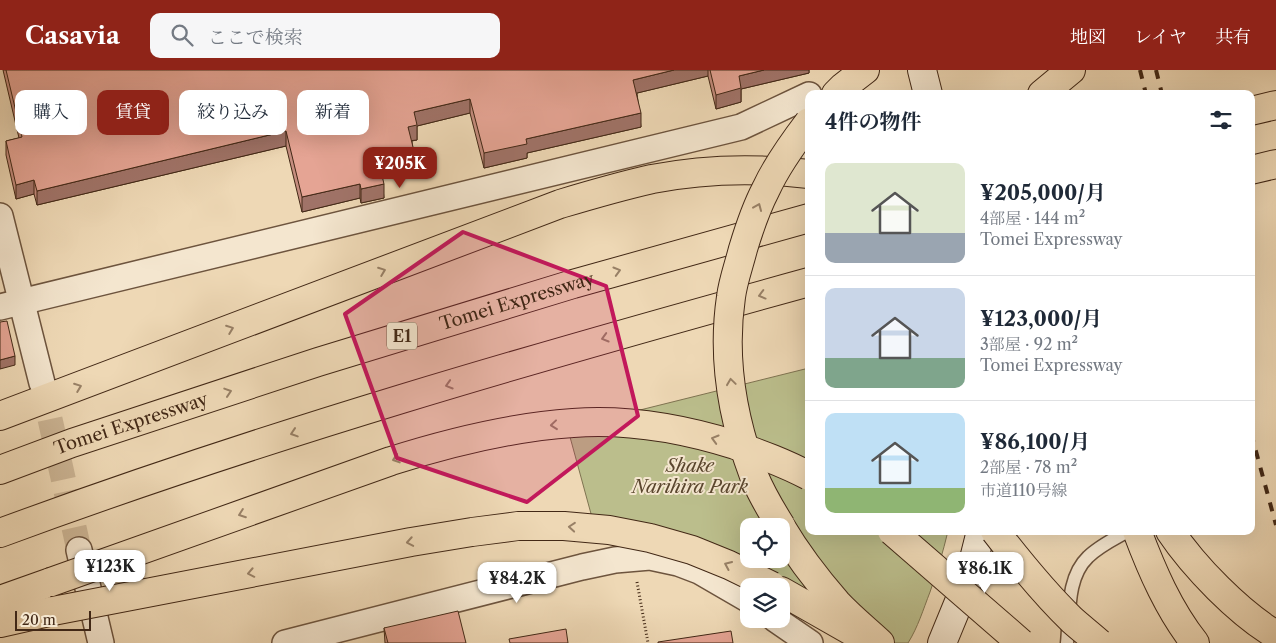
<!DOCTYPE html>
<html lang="ja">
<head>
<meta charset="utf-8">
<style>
  :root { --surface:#fff; --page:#f6f6f7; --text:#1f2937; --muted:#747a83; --line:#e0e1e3; --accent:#8f2418 }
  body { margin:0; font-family:"Libre Caslon Text","Noto Serif JP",serif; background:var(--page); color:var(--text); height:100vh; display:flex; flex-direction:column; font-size:19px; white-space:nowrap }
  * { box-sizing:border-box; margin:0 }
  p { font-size:16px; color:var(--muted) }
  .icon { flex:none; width:28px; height:28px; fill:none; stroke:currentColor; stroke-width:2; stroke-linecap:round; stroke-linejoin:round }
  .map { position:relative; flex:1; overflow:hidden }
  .sheet { position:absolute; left:805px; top:20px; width:450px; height:445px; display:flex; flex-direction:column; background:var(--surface); border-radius:10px; box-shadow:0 5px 20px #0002 }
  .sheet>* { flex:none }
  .top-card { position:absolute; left:15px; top:20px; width:475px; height:45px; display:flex; gap:10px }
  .buttons { position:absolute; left:740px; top:448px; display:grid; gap:10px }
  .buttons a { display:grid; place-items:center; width:50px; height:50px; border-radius:10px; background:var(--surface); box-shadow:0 5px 20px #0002; font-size:25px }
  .scale { position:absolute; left:15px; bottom:12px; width:76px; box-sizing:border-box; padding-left:5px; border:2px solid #422816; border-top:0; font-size:14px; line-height:18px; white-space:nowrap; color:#422816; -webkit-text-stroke:4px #f4e6cf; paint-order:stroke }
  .price { position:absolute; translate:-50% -42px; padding:0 11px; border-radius:10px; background:#fff; color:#222; font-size:16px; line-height:32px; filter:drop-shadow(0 1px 2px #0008) }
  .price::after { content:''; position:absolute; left:50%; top:30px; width:15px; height:11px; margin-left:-8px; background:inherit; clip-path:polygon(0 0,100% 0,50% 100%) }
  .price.on { background:var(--accent); color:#fff }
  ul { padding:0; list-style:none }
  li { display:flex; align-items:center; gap:15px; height:125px; padding:0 20px }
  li+li { border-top:1px solid var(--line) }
  li span { display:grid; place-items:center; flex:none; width:140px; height:100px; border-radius:10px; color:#555 }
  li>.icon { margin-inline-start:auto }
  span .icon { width:60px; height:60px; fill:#fffc; stroke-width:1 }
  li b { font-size:21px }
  h2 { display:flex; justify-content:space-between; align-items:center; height:60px; padding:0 20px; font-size:21px }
  .tag { padding:0 18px; border-radius:10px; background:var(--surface); box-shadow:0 5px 20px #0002; font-size:18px; line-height:45px }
  .tag.on { background:var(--accent); color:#fff }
  header { display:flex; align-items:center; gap:30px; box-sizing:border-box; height:70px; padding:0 25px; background:var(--accent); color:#fff }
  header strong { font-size:24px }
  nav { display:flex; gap:28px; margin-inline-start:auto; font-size:18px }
  .search { width:350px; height:45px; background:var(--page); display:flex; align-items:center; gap:12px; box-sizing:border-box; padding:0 18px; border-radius:10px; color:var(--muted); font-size:19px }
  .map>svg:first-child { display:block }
</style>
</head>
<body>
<header>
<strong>Casavia</strong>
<div class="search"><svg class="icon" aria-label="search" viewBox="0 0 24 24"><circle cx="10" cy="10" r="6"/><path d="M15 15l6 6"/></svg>ここで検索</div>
<nav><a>地図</a><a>レイヤ</a><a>共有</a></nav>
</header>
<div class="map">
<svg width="1276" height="573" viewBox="0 0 1276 573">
  <rect width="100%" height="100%" fill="#eed8b5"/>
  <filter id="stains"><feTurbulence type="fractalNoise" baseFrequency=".004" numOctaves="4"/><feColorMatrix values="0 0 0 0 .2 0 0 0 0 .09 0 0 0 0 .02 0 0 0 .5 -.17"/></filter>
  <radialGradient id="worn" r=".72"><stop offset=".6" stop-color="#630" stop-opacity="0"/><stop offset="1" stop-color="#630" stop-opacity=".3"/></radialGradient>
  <path fill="#bbbe8c" stroke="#7e7351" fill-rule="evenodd" d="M809 298V461H948C943 482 937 502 930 522 923 540 918 557 908 573H854L798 536 596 462 567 356 636 341ZM749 456H781V489H749Z"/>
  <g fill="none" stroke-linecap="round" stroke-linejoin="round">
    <polyline stroke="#ccb595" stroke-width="25" stroke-dasharray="25 12" stroke-linecap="butt" points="42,313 79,480"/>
    <g stroke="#6d543e" stroke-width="15">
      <path id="lane" d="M1067 573C1070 545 1066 508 1088 487 1099 476 1114 469 1128 461"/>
    </g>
    <g stroke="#6d543e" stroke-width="28">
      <g id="street">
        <polyline points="0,146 42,313"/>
        <polyline points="0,237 741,57 809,25"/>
        <polyline points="79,480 101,573"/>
        <polyline points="775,549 810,573"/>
        <polyline points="285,573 582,497 615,490 650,487 678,493 699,501 749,530"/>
      </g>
    </g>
    <g stroke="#422816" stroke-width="30">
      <g id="secondary">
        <polyline points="922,0 928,24"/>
        <polyline points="942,573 970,505 981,461"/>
      </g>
    </g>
    <g stroke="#422816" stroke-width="30">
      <g id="highway">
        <polyline points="836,24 843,17 865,0"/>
        <polyline points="1042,24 1071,0"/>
        <polyline points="1251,41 1276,35"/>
        <polyline points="1251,100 1276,94"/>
        <path d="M0 346 560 134C590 125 621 116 652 109 703 99 758 98 809 104"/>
        <path id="s1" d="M0 400 72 373 318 292 573 214 809 148"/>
        <path d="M781 457C797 484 816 509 837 533 850 547 866 560 880 573"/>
        <path d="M1137 461C1152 501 1169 540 1195 573"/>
        <path d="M1170 461C1194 497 1239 543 1276 565"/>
        <path d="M0 463C265 365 537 287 809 212"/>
        <polyline points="781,521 853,562"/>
        <polyline points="0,530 51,512"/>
        <polyline points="0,553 53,541"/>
      </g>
    </g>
    <polyline stroke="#422816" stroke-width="3" stroke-dasharray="1 2.5" stroke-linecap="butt" points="637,512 648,573"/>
    <use href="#lane" stroke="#f4e6cf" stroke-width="12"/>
    <use href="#street" stroke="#f4e6cf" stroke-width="25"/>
    <use href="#secondary" stroke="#f4e6cf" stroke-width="28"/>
    <use href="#highway" stroke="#eed8b5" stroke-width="28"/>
    <g stroke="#422816" stroke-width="4" stroke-dasharray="9 9" stroke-linecap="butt">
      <polyline points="1140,0 1146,24"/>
      <polyline points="1156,0 1162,24"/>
      <polyline points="1251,363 1276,455"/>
    </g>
    <g stroke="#422816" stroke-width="30" stroke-linecap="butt">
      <g id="highway-bridge">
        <path d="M781 456C771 440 761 423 754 406 733 350 722 287 731 227 733 211 739 195 743 179 749 159 756 138 766 119 777 95 793 73 809 52"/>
        <polyline points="892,461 1021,573"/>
        <path d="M995 461C1019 492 1044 523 1072 550 1081 558 1090 565 1099 573"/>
        <path d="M51 512 391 391C451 372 511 357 573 353 627 349 684 359 735 375 760 384 785 393 809 406"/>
        <polyline points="53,541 411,472 472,462 518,456 564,456 609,460 650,468 692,480 729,495 772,516"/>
      </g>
    </g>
    <use href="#highway-bridge" stroke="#eed8b5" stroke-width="28"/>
  </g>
  <g fill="#c58d7f" stroke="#422816">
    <polygon points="3,0 809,0 809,3 741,19 741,32 716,39 708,6 637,23 641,57 527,83 527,88 484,98 470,43 417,56 417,70 412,71 414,95 381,102 384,128 361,133 360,128 302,142 286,76 37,135 34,124 16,129 6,85 6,71 19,68"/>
    <polygon points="384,558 466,573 385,573"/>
  </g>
  <g fill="#a07368" stroke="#422816">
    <polygon points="674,0 708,0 708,6 633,24 633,10"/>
    <polygon points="764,0 809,0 809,3 741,19 741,32 716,39 716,25 739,6"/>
    <polygon points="470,29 470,43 417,56 417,70 408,71 408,57 414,42"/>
    <polygon points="641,43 641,57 527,83 527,88 484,98 484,83 526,69"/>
    <polygon points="286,61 286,76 37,135 37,121"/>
    <polygon points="414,81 414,95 378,103 378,89"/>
    <polygon points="34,110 34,124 16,129 16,115"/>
    <polygon points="360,114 360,128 302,142 302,127"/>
    <polygon points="384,114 384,128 361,133 361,119"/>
    <polygon points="15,286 15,295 0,299 0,290"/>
  </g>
  <g fill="#e5a494" stroke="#422816">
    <polygon points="6,0 674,0 633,10 641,43 526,69 527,74 484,83 470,29 414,42 417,55 408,57 414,81 378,89 384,114 361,119 360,114 302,127 286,61 37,121 34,110 16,115 6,71 22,67"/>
    <polygon points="710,0 764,0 739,6 741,18 716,25"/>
    <polygon points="7,251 15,286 0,290 0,252"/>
    <polygon points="458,541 466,573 388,573 384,558"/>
    <polygon points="566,559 568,573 510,573 509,569"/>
    <polygon points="731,561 733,573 658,573 658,572"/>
  </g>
  <defs><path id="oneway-chevron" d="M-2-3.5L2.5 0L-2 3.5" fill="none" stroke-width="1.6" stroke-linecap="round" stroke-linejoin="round" transform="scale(1.25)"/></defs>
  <g stroke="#988066">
    <use href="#oneway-chevron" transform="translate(758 137) rotate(-67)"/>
    <use href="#oneway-chevron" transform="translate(382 201) rotate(-21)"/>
    <use href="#oneway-chevron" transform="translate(617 201) rotate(-16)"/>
    <use href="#oneway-chevron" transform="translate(762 225) rotate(165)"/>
    <use href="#oneway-chevron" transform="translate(230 259) rotate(-21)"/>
    <use href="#oneway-chevron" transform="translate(605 268) rotate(164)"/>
    <use href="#oneway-chevron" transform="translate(731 312) rotate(-98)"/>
    <use href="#oneway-chevron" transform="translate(449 315) rotate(163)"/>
    <use href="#oneway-chevron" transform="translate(78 317) rotate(-21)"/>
    <use href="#oneway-chevron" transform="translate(228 322) rotate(-18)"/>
    <use href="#oneway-chevron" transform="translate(554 355) rotate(174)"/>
    <use href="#oneway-chevron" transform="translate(294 363) rotate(162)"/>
    <use href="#oneway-chevron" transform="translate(715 369) rotate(-164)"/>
    <use href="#oneway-chevron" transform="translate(396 389) rotate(162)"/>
    <use href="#oneway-chevron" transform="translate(242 444) rotate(160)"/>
    <use href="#oneway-chevron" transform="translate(572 457) rotate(-175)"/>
    <use href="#oneway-chevron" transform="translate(410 472) rotate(170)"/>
    <use href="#oneway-chevron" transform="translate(728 495) rotate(-156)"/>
    <use href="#oneway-chevron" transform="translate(251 503) rotate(169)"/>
  </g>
  <path fill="#c2185b" fill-opacity="0.2" stroke="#c2185b" stroke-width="4" stroke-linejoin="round" d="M463 162 606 216 638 346 527 432 397 388 345 244Z"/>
  <g text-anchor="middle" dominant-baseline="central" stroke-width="4" stroke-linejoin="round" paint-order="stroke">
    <rect fill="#f4e6cf" stroke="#77614e" stroke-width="1" x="387" y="252.5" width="30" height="27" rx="4"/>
    <g font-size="16" font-weight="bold" fill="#422816">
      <text x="402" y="266">E1</text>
    </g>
    <g font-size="18" fill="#422816" stroke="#f4e6cf">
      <text stroke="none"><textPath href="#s1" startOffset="544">Tomei Expressway</textPath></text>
      <text stroke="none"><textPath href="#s1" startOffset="139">Tomei Expressway</textPath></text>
    </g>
    <g font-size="18" font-style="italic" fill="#5a462e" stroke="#f4e6cf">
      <text x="690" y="396">Shake<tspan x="690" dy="21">Narihira Park</tspan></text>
    </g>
  </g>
  <rect width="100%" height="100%" filter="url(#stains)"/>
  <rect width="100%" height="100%" fill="url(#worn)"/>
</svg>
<div class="buttons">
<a><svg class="icon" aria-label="locate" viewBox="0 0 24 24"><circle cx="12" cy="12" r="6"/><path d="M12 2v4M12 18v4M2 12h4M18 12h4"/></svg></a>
<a><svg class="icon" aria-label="layers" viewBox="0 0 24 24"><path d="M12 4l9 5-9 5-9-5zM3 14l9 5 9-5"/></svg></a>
</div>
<div class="scale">20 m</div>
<b class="price on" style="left:400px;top:119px">¥205K</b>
<b class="price" style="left:110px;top:522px">¥123K</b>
<b class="price" style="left:985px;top:524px">¥86.1K</b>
<b class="price" style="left:517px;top:534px">¥84.2K</b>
<div class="top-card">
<a class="tag">購入</a>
<a class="tag on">賃貸</a>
<a class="tag">絞り込み</a>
<a class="tag">新着</a>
</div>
<section class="sheet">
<h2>4件の物件<svg class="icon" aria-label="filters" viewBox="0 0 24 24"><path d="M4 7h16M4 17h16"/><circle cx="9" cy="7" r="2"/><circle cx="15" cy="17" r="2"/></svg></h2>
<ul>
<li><span style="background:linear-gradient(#dfe7d0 70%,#9aa5b1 0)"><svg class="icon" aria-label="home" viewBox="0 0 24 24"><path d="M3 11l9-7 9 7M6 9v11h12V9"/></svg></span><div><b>¥205,000/月</b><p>4部屋 · 144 m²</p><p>Tomei Expressway</p></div></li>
<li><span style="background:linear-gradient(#c9d6e8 70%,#7fa58c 0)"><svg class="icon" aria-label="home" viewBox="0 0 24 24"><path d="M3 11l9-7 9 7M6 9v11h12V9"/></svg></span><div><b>¥123,000/月</b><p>3部屋 · 92 m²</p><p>Tomei Expressway</p></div></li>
<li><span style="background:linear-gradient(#bfe0f5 75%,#8fb573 0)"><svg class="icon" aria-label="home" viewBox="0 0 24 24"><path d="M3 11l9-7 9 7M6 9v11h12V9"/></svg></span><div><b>¥86,100/月</b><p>2部屋 · 78 m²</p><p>市道110号線</p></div></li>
</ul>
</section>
</div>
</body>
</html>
